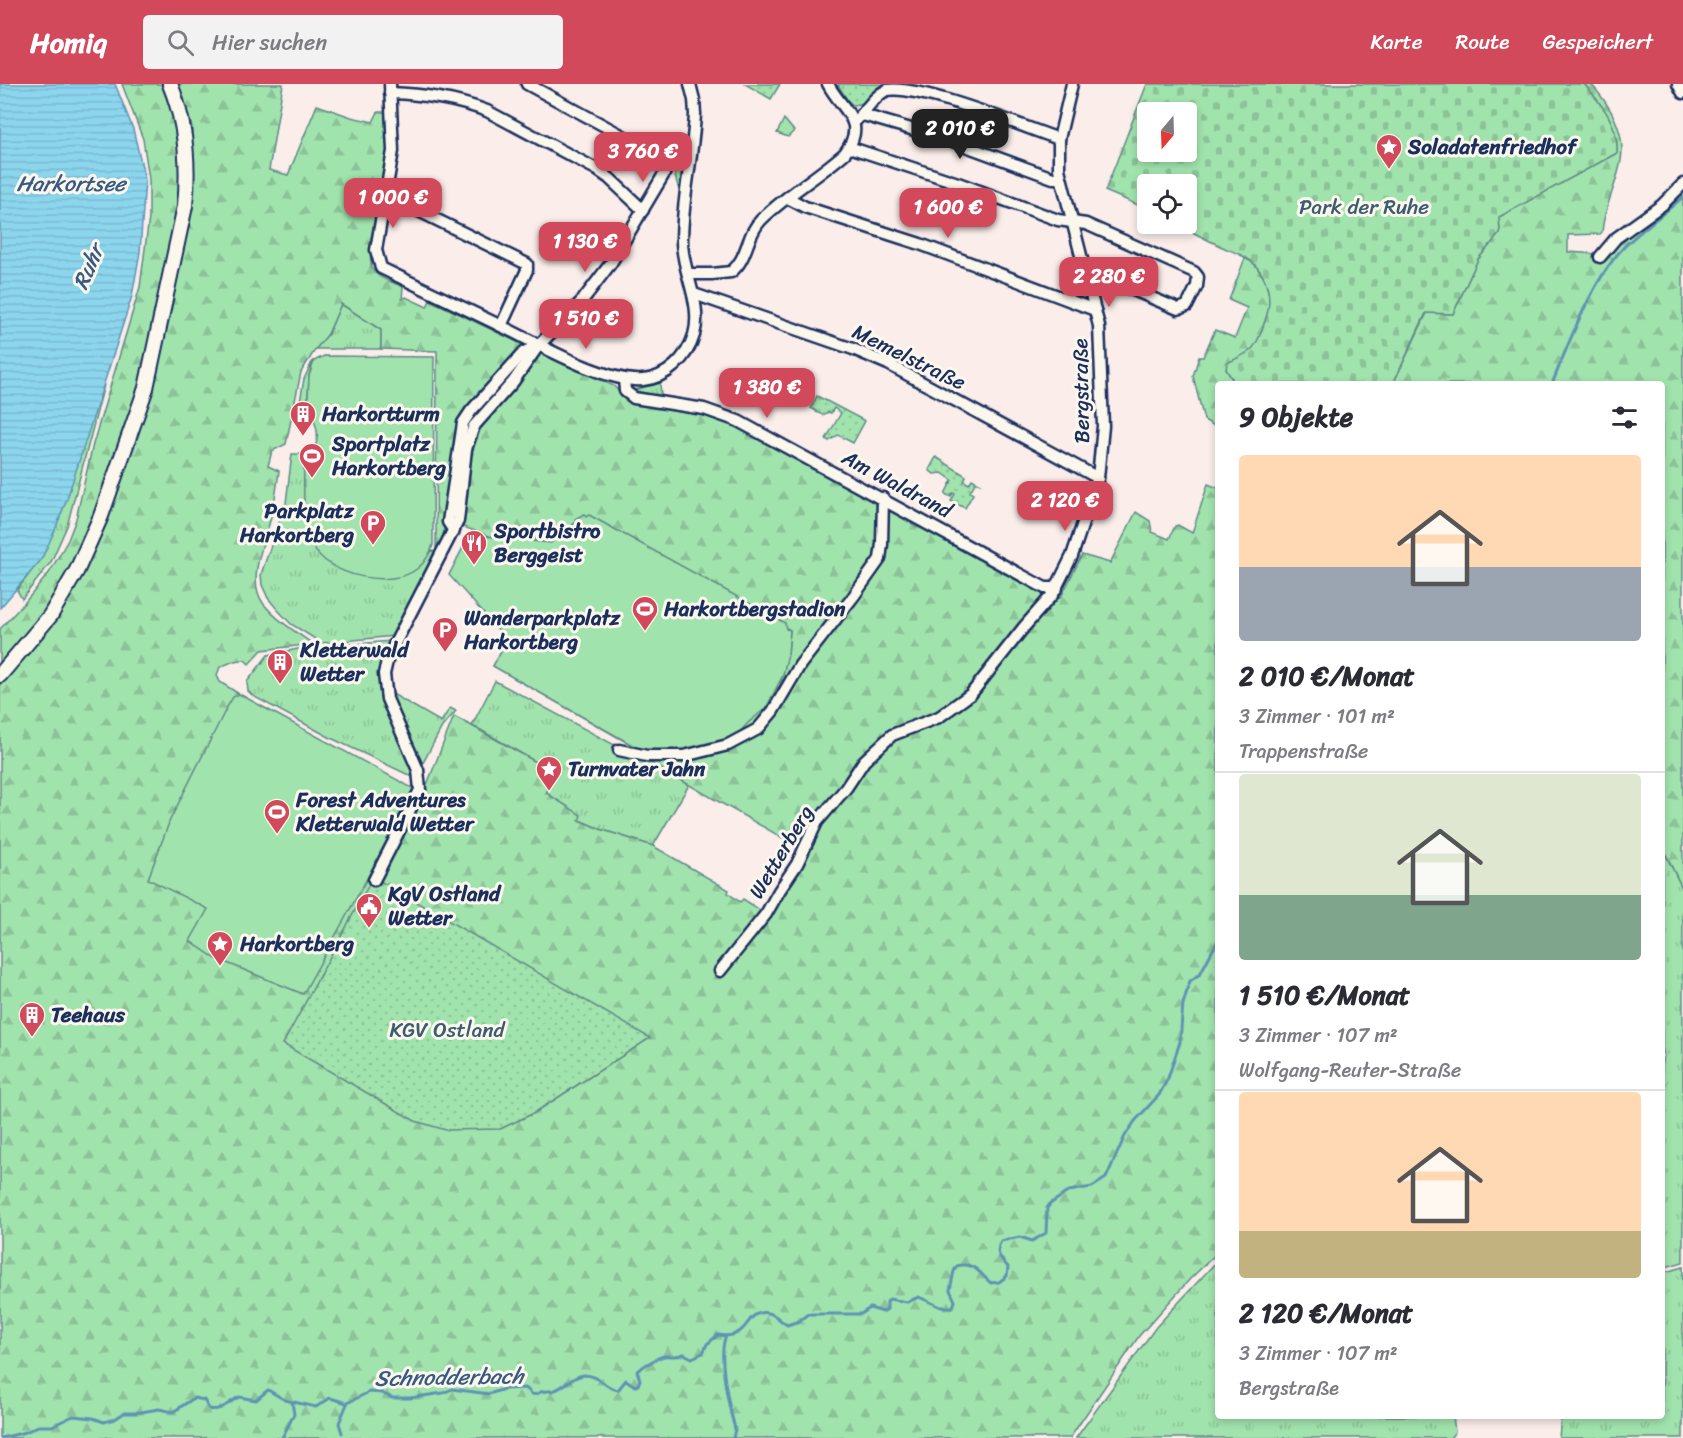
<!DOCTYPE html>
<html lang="de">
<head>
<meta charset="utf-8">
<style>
  :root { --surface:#fff; --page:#f2f2f3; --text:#2b2b33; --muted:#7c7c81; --line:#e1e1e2; --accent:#d1495b }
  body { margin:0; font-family:Sriracha,sans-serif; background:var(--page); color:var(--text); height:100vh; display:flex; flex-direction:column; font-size:22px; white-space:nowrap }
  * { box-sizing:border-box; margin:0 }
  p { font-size:20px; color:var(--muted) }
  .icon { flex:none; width:33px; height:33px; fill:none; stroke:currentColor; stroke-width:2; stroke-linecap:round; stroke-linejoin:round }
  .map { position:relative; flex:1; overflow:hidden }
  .panel { position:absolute; left:1215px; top:297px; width:450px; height:1038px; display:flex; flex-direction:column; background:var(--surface); border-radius:6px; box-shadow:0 3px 9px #0003 }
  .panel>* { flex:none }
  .needle { width:39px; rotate:199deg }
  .controls { position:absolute; left:1137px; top:18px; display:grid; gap:12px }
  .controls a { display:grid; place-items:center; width:60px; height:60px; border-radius:6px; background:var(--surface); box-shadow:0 3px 9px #0003; font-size:30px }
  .price { position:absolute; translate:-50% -51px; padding:0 14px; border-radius:12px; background:var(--accent); color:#fff; font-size:20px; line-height:39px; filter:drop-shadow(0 2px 3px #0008) }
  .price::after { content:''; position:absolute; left:50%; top:36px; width:18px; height:14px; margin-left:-9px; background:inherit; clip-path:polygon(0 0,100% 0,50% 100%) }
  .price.active { background:#222; color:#fff }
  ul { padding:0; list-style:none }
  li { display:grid; align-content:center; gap:12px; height:318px; padding:0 24px }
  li+li { border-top:2px solid var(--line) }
  li span { display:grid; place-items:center; height:186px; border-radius:6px; color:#555 }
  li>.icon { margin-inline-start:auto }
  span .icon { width:108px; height:108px; fill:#fffc; stroke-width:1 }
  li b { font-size:26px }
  h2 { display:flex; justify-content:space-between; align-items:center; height:72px; padding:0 24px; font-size:26px }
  header { display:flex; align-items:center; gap:36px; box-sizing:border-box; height:84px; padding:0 30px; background:var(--accent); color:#fff }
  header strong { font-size:28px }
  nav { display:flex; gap:33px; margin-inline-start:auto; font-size:21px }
  .search { width:420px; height:54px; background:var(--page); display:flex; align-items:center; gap:15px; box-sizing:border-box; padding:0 21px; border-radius:6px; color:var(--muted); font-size:22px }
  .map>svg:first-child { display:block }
</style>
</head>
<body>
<header>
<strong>Homiq</strong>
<div class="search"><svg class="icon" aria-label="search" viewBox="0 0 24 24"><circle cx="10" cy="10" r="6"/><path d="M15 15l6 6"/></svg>Hier suchen</div>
<nav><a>Karte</a><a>Route</a><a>Gespeichert</a></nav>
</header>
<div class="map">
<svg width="1683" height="1354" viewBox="0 0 1683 1354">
  <defs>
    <pattern id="grass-tufts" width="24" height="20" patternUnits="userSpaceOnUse" patternTransform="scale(1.5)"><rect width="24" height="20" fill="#a1e3ad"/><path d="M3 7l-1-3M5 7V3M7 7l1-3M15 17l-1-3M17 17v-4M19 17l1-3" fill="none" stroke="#8ac397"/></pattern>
    <pattern id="forest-firs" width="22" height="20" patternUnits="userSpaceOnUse" patternTransform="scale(1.5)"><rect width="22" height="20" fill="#a1e3ad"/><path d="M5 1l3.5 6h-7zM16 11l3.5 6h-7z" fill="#8ac397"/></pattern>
    <pattern id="cemetery-stones" width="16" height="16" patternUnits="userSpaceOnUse" patternTransform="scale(1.5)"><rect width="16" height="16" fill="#a1e3ad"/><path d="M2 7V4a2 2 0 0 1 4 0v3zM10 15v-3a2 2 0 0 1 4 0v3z" fill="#8ac397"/></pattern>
    <pattern id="park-dots" width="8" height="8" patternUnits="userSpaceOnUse" patternTransform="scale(1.5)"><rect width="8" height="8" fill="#a1e3ad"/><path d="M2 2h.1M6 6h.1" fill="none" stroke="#8ac397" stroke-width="1.8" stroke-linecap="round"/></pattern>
    <pattern id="water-rules" width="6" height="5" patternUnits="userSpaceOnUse" patternTransform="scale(1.5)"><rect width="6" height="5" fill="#8cd6ed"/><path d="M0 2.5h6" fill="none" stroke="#78b8ce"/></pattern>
  </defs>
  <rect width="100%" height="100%" fill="#faedea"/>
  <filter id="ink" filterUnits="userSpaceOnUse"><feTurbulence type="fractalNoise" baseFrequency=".0167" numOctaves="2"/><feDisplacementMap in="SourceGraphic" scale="12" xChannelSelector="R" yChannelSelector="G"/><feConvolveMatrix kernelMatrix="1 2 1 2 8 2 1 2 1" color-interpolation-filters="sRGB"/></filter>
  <g filter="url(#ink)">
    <g fill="url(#grass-tufts)" stroke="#5e8986" stroke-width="1.5">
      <polygon points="784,35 794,47 788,53 777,49"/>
      <polygon points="669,71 683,78 679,106 673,85 674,79"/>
      <polygon points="341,220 381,246 381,265 315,265 328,250"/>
      <polygon points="313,276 309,292 307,336 297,335 304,295"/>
      <polygon points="660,299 661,312 646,311 634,306"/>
      <path d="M104 301 67 442 51 478 22 515 17 506C54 462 66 417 82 363 87 347 95 315 104 301Z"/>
      <polygon points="292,370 304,370 305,412 434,468 428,485 394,552 323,559 320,558 291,540 277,525 268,514 262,501 261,490 286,419"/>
      <polygon points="390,557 387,573 389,608 441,638 450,624 456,627 442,643 415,694 331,654 253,612 248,607 247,598 268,571 298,565"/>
      <polygon points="495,597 689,701 653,762 600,745 579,736 580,731 546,709 557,690 472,641"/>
      <polygon points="1662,763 1683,806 1683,1178 1662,1184 1662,975 1664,972 1662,967"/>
      <polygon points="1218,1176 1218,1332 1453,1332 1455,1348 1450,1354 1076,1354 1156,1243"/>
      <polygon points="1683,1183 1683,1354 1559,1354 1561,1332 1662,1332 1662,1189"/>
    </g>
    <g fill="url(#forest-firs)" stroke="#5e8986" stroke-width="1.5" fill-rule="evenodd">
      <polygon points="122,0 161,0 172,29 176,53 179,72 181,110 140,302 108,397 71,484 36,541 0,581 0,545 26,517 49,489 68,456 76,435 93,360 140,203 149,134 149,95 143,55"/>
      <path d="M178 0H283L269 86 288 91 317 21 351 33 373 38 378 28H387C387 43 389 59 387 74 385 99 365 164 372 184 377 195 393 198 403 203L402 215 406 213 427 223 430 216 544 271 614 302 621 310 704 329 737 341 1048 509 1057 515 1061 513 1082 471 1110 479 1136 428 1150 437 1152 448 1169 455 1175 442 1178 441 1192 449 1208 400 1218 404V1168L1190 1195 1139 1252 1070 1354H0V600L41 552 113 413 192 87V43ZM341 220 381 246V265L437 267 436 464H439L444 447V436L489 452 551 459 569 443 577 438 576 435 585 433 790 546 788 570 780 601 749 638 503 551 509 554 493 582 649 671V678L804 766 766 830 743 815 740 818 728 809 729 806 653 762 600 745 579 736 581 731 546 709 557 690 454 632 423 711 239 610 220 598 217 591 220 583 234 577 245 576 249 580 262 566 313 560C296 548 276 536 263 519 246 495 265 458 271 433 275 418 277 402 279 387L268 382 272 367 286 360 301 288 315 266 328 250ZM649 954 534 1029 500 1045Z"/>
      <path d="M1584 0H1591C1609 20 1626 47 1621 76 1617 101 1604 122 1602 148L1600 150 1568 151V168L1599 170 1612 166 1683 104V806L1662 762V300H1393L1427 229 1453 230 1478 175 1500 149 1499 133 1617 69C1619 42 1601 20 1584 0Z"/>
      <polygon points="1245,174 1255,180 1264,194 1270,213 1270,222 1258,258 1252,267 1226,285 1235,300 1218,300 1218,344 1204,336 1193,292 1199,273 1203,273 1215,246 1235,254 1247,224 1229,216"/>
    </g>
    <path fill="url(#cemetery-stones)" stroke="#5e8986" stroke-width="1.5" fill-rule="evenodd" d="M1147 0H1584C1602 21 1619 40 1617 69L1499 133 1500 149 1478 175 1453 230 1426 229 1393 300H1235L1226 285 1227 279C1254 267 1256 265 1265 237 1272 218 1270 197 1255 181 1246 171 1230 167 1218 161 1204 154 1190 147 1176 140H1186V100H1148L1147 125 1105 107ZM1148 28H1186V68H1148Z"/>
    <g fill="url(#park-dots)" stroke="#5e8986" stroke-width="1.5">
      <polygon points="745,0 780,0 771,15"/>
      <polygon points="839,0 891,0 878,5 864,19 853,21 848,17 838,1"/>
      <polygon points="817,312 865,337 853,359 838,351 829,357 826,355 841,329 834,324 831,329 828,328 823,331 816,328 816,327 811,324"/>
      <polygon points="936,373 966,392 964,397 969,400 972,395 979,399 975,399 970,408 973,410 965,424 951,417 955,410 953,409 951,413 945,410 952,396 942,389 934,390 929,386"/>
      <polygon points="373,793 650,954 534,1029 500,1045 446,1046 415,1037 283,960"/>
    </g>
    <g fill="#a1e3ad" stroke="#5e8986" stroke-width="1.5">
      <path d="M324 272 434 273 433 461C430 470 425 478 418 484 392 506 327 492 312 461 301 438 304 392 304 366L314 365C319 355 318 347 314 336H307L309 292 314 277Z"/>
      <polygon points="584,430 586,433 589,431 785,539 786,545 790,546 788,570 783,591 766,624 749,638 733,655 693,666 650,671 493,582 509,554 503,551 449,491 470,450 482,456 484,452 551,459 569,443 577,438 575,435"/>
      <polygon points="239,610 416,706 303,910 215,874 190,857 208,825 148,795 170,736 227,623 233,613"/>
    </g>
    <polygon fill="url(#water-rules)" stroke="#5f93b4" stroke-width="1.5" points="0,0 115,0 133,45 145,95 140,168 132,212 67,415 55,446 41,476 0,524"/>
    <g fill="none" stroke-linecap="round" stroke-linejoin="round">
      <g stroke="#5f93b4" stroke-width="3">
        <path d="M1552 300C1569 258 1592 197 1623 164 1641 145 1663 131 1683 113"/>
        <path d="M726 1252C717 1270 729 1324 735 1345L733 1354"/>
        <polyline points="342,1349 339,1339 347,1320"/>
        <path d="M1 1354 26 1348 38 1342H52L73 1332 93 1334 104 1338 115 1335 124 1329H135L159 1325 173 1328 194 1314 204 1316 209 1325C221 1328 229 1318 239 1313L256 1316 268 1306 285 1316 316 1323 330 1314 347 1319 369 1308 382 1309 392 1314H410L443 1309 452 1305 489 1310 504 1305 525 1304C528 1305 529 1308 532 1310 536 1312 537 1309 541 1308 546 1306 550 1308 555 1306 566 1302 572 1292 584 1291 600 1291 604 1304 618 1306L626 1296 635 1302 638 1301 640 1296 637 1287C644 1282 656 1274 664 1272 673 1271 674 1274 684 1270L692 1274 703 1269 707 1260 718 1251C724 1252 731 1253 737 1249 749 1244 750 1225 768 1229 776 1230 781 1238 787 1241L799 1237 808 1230H861L870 1224 883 1228 887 1225V1218L889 1215 907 1218 919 1213 941 1223H953L955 1217 950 1206 954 1187 957 1182C974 1177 980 1190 991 1199L999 1198 1007 1192 1008 1183C1001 1175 994 1169 1001 1157L1020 1153 1032 1157 1046 1149 1047 1124 1050 1120 1069 1107 1092 1103 1106 1094 1125 1052 1135 1037 1159 1011 1168 994 1180 958 1183 920 1190 897 1200 890 1218 856"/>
        <polyline points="282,1354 294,1330 292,1318"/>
      </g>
      <g stroke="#1b2f5e" stroke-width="15">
        <g id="street">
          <path d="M390 0 393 67 376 166 381 184C420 203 460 222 499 241 535 258 604 299 643 296 667 294 687 274 694 251 703 219 682 189 682 157 682 115 693 73 695 30L694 16 690 0"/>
          <polyline points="1678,0 1683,9"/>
          <path d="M390 9C424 10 455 15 487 27L596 85 609 94 643 126"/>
          <polyline points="863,31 952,57 1053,94 1060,94"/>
          <path d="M854 38C865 29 873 12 887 6 919 0 1024 43 1059 55"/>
          <polyline points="849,63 958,99 1058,136 1086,140 1194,188 1198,193 1197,202 1187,222 1178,225 1084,185"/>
          <polyline points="384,110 527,180 527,186 501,242"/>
          <polyline points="788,114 805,123 920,160 1095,226"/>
          <polyline points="1600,173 1616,154 1662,121 1683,100"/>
          <path d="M688 190H712L731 188C748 175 746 151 761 136 786 111 818 93 845 69 868 37 843 28 828 0"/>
          <polyline points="694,210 853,265 888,280 1098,394"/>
          <polyline points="624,295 625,307 634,314 704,325 738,337 1045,504 1057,504"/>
          <polyline points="454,447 448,438 463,339 471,327 524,268 539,261"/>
          <polyline points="619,666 647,672 684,672 728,661 758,645 773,627 800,581 853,513 880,475 882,460 883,414"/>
          <polyline points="374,796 420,706 418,686 387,615 384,590 388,573 458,437 466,365 474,342 513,298 539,261 582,217 611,179 664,90 667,80 660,72 527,0"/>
          <polyline points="720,887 766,830 779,807 797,780 817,738 846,704 864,677 892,651 939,633 971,610 1024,543 1053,510 1072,472 1098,394 1103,342 1099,242 1059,85 1059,55 1072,0"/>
        </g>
      </g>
      <g stroke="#1b2f5e" stroke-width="18">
        <path id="secondary" d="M0 591 50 532 77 486 101 432 146 304 185 122C189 81 186 39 170 0"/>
      </g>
      <use href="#street" stroke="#fbf7ec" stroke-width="10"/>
      <use href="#secondary" stroke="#fbf7ec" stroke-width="14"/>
    </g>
  </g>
  <defs>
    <g id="sight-pin" transform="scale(1.35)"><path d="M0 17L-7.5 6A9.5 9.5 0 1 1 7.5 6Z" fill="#d1495b" stroke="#fbf7ec"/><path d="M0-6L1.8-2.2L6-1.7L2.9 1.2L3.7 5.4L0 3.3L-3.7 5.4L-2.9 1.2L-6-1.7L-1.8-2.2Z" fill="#fff"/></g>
    <g id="building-pin" transform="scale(1.35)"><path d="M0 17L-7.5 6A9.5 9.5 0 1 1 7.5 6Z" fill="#d1495b" stroke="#fbf7ec"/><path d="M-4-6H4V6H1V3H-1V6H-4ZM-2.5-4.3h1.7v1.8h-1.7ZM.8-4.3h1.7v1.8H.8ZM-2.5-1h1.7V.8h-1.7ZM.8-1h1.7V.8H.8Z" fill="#fff"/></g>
    <g id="stadium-pin" transform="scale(1.35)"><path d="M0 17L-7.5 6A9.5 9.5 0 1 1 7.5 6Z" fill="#d1495b" stroke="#fbf7ec"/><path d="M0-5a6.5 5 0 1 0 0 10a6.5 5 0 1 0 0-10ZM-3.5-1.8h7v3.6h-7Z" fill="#fff"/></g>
    <g id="parking-pin" transform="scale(1.35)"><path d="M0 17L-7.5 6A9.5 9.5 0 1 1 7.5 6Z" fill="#d1495b" stroke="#fbf7ec"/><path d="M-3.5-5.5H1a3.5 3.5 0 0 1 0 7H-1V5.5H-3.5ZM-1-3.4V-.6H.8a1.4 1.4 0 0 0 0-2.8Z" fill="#fff"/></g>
    <g id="restaurant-pin" transform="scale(1.35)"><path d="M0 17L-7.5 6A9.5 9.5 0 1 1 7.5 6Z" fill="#d1495b" stroke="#fbf7ec"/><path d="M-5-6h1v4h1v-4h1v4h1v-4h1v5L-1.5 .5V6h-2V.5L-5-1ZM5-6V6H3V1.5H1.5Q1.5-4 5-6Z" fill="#fff"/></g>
    <g id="civic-pin" transform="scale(1.35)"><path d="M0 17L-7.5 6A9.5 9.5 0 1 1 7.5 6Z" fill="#d1495b" stroke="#fbf7ec"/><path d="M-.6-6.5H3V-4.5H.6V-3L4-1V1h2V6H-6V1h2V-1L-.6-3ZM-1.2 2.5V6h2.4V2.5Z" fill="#fff"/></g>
  </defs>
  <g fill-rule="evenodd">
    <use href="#sight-pin" x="1389" y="63"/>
    <use href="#building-pin" x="303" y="330"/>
    <use href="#stadium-pin" x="312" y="372"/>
    <use href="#parking-pin" x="373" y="439"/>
    <use href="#restaurant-pin" x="474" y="459"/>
    <use href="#stadium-pin" x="645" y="525"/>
    <use href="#parking-pin" x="445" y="546"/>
    <use href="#building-pin" x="280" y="578"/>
    <use href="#sight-pin" x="549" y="685"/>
    <use href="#stadium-pin" x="277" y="728"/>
    <use href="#civic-pin" x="369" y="822"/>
    <use href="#sight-pin" x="220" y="860"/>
    <use href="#building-pin" x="32" y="931"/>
  </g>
  <g text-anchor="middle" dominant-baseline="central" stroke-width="6" stroke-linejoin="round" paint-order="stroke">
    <g font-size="21" font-weight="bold" fill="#1b2f5e" stroke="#fbf7ec" text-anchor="start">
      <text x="1408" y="63">Soladatenfriedhof</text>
      <text x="322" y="330">Harkortturm</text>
      <text x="332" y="360">Sportplatz<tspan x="332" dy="24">Harkortberg</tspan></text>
      <text x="354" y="427" text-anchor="end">Parkplatz<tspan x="354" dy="24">Harkortberg</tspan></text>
      <text x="494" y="447">Sportbistro<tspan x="494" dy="24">Berggeist</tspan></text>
      <text x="664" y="525">Harkortbergstadion</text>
      <text x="464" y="534">Wanderparkplatz<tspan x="464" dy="24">Harkortberg</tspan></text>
      <text x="300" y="566">Kletterwald<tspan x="300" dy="24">Wetter</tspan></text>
      <text x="568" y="685">Turnvater Jahn</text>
      <text x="296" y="716">Forest Adventures<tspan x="296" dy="24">Kletterwald Wetter</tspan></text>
      <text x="388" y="810">KgV Ostland<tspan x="388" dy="24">Wetter</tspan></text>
      <text x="240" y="860">Harkortberg</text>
      <text x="51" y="931">Teehaus</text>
    </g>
    <g font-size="21" fill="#3c5c72" stroke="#fbf7ec">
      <text x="1364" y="123">Park der Ruhe</text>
      <text x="447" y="946">KGV Ostland</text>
    </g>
    <g font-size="21" fill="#1b2f5e" stroke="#fbf7ec">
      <text transform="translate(909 273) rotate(26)">Memelstraße</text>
      <text transform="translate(1081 307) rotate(-91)">Bergstraße</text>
      <text transform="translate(897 400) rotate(28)">Am Waldrand</text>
      <text transform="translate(781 768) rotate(-59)">Wetterberg</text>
    </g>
    <g font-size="22" font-style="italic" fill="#375982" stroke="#fbf7ec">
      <text x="71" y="99">Harkortsee</text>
      <text transform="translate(88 183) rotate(-67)">Ruhr</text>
      <text transform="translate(449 1293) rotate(-1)">Schnodderbach</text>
    </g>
  </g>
</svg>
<div class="controls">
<a><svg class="needle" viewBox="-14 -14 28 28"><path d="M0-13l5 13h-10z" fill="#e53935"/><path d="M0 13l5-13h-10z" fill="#7c7c81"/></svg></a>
<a><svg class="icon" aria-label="locate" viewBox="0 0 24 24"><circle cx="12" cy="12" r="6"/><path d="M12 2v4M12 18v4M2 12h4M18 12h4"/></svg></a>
</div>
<b class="price active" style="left:960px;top:76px">2 010 €</b>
<b class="price" style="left:643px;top:99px">3 760 €</b>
<b class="price" style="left:393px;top:145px">1 000 €</b>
<b class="price" style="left:948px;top:155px">1 600 €</b>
<b class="price" style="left:585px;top:189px">1 130 €</b>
<b class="price" style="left:1109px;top:224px">2 280 €</b>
<b class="price" style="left:586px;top:266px">1 510 €</b>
<b class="price" style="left:767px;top:335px">1 380 €</b>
<b class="price" style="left:1065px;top:448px">2 120 €</b>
<section class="panel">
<h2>9 Objekte<svg class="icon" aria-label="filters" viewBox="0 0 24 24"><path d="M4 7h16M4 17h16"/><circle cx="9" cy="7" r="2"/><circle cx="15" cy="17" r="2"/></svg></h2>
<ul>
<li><span style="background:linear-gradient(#ffd9b3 60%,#9aa5b1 0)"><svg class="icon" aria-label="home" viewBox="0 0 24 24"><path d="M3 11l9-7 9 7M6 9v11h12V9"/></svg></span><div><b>2 010 €/Monat</b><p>3 Zimmer · 101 m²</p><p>Trappenstraße</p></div></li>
<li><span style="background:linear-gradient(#dfe7d0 65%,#7fa58c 0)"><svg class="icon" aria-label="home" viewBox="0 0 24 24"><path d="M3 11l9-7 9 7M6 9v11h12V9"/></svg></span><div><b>1 510 €/Monat</b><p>3 Zimmer · 107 m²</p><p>Wolfgang-Reuter-Straße</p></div></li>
<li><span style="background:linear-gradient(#ffd9b3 75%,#c2b280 0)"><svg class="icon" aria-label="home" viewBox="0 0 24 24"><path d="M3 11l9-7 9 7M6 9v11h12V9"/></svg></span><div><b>2 120 €/Monat</b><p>3 Zimmer · 107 m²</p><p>Bergstraße</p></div></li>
</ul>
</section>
</div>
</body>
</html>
